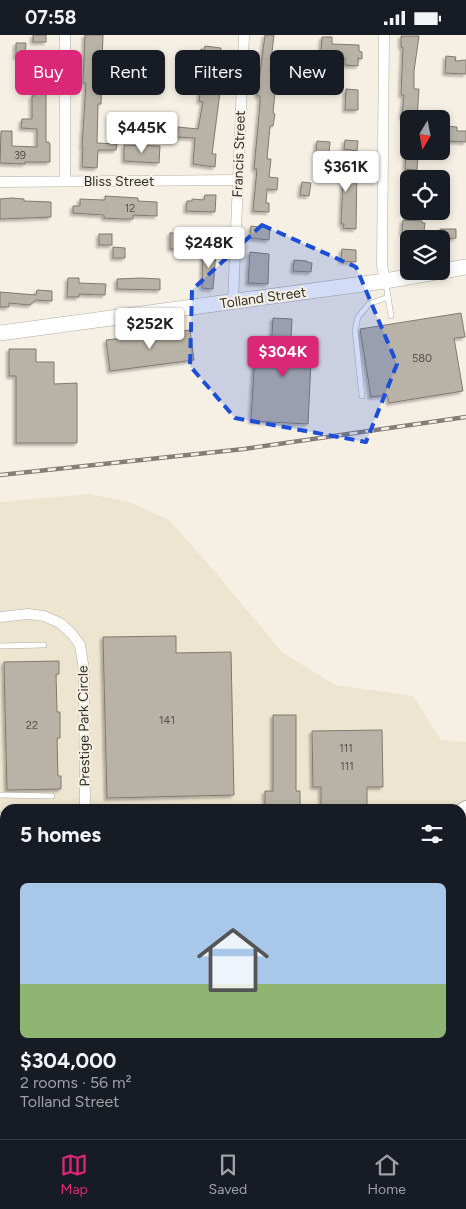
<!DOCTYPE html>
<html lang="en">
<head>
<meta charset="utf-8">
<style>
  :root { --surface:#171b24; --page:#20242c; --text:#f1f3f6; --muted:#9ea1a6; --line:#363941; --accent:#db2777 }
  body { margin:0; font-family:Figtree,sans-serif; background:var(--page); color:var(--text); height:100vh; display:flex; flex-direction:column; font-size:19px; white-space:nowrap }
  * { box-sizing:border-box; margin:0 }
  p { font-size:16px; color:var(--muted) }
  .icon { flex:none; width:28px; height:28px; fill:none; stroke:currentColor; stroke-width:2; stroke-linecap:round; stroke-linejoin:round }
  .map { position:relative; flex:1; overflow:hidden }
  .sheet { position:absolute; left:0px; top:769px; width:466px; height:336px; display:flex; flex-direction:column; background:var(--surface); border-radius:15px 15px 0 0; box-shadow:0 2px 8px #0003 }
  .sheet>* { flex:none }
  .guide { position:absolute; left:15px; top:15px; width:436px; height:45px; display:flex; gap:10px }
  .needle { width:32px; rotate:190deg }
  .fabs { position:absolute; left:400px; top:75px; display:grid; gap:10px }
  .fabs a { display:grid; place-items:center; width:50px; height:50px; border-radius:8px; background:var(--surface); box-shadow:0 2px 8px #0003; font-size:25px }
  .price { position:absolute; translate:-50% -42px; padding:0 11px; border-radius:5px; background:#fff; color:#222; font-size:16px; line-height:32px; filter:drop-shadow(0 1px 2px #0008) }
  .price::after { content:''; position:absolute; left:50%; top:30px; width:15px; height:11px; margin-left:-8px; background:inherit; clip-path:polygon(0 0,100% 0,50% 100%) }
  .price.current { background:var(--accent); color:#fff }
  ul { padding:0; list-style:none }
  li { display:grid; align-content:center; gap:10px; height:265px; padding:0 20px }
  li span { display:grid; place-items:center; height:155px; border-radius:8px; color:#555 }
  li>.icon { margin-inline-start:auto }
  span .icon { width:90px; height:90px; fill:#fffc; stroke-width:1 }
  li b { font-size:21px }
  h2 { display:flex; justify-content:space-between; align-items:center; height:60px; padding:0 20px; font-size:21px }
  .tag { padding:0 18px; border-radius:8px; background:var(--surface); box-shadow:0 2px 8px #0003; font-size:18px; line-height:45px }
  .tag.current { background:var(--accent); color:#fff }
  .status { display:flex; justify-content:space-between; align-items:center; height:35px; padding:0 25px; background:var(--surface); direction:ltr }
  .status svg { height:14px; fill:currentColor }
  .menu { display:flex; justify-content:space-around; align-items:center; height:70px; border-top:1px solid var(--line); background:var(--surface); font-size:14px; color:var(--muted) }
  .menu a { display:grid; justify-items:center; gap:2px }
  .menu .current { color:var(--accent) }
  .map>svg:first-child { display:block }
</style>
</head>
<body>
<div class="status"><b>07:58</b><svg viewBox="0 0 49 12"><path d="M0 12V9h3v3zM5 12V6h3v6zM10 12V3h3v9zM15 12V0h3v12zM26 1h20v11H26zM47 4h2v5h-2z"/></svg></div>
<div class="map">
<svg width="466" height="1104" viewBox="0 0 466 1104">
  <defs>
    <filter id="shadow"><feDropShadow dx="-2.5" dy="2.5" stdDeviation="1" flood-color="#0004"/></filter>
  </defs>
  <rect width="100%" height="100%" fill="#f6f0e4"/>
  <polygon fill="#eee5d1" points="89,459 129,467 169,485 216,538 282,617 335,650 413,661 441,705 466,707 466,910 461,910 461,774 5,774 5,927 0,927 0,467"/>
  <polygon fill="#c0aa7c" points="461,910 466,910 466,1104 0,1104 0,927 5,927 5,1100 461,1100"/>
  <g fill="#b9b3a7" stroke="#807a6f" filter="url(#shadow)">
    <rect x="33" y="0" width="13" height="7"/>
    <polygon points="85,0 103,0 102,27 99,27 99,42 102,42 101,69 98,69 97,108 117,109 116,115 98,115 97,133 82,132 83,112 82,112 86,48 83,48"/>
    <polygon points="265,0 274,0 272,17 274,18 270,37 277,38 273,78 275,79 273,91 270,91 267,124 271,124 269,142 278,143 277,155 267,154 266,168 269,168 269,177 253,176 257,134 254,134 260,69 260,61 257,61"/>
    <polygon points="401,1 419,1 414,36 414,54 419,54 417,84 402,82 404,60 401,60 403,12 401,12"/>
    <polygon points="322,2 332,2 332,9 359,10 359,16 362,17 362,24 358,23 358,31 345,30 345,23 338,22 338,17 321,16"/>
    <polygon points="16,8 26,8 25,22 16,22"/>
    <polygon points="205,11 221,13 216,57 220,57 212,119 216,119 215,132 193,129 195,103 177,102 178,92 198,94 203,67 199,66 205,25 199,24 201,14 204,15"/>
    <polygon points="40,18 48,19 46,40 46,107 49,107 50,110 50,127 25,127 25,129 0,128 1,96 12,96 12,111 37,112 37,94 21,93 22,84 32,84 32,61 34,61 34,32 30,32 31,21 40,22"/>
    <polygon points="446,21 456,22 455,26 466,25 466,39 445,38"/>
    <polygon points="330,39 341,40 340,55 329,55"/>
    <polygon points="346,54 358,55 358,75 345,75"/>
    <polygon points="446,91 457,92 457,96 466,96 466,107 445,106"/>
    <polygon points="155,93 164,94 163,104 154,103"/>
    <polygon points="345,105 358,106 357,116 344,114"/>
    <polygon points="317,106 330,107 329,118 316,117"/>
    <polygon points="124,110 160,111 159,128 124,126"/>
    <polygon points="406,119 418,120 417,135 405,134"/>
    <polygon points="324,131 357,133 356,194 343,193 344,189 341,189 343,144 324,143"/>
    <polygon points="302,147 311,148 309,161 300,160"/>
    <polygon points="205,160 216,160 215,177 186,176 187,166 192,166 192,164 204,165"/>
    <polygon points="105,161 138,163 138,166 157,167 157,181 133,180 133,184 123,184 104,183 104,180 73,178 73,171 80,171 80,164 103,165 105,165"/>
    <polygon points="12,163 24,164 24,166 51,167 51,182 0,184 0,164"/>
    <polygon points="403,185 422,186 422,188 425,188 424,196 422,196 422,199 402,198"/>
    <polygon points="251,191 270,193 269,205 250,203"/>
    <polygon points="440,194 456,194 456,203 441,204"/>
    <rect x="170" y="198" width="11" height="16"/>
    <rect x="99" y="199" width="13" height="11"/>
    <polygon points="113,212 125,213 125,223 113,223"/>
    <polygon points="342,214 356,215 356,227 341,226"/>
    <polygon points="203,215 216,216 213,254 202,253"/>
    <polygon points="250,217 269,219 268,249 248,248"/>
    <polygon points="294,225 307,226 307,227 312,228 311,237 293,236"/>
    <polygon points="68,243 79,243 79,248 106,249 105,260 79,259 79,262 67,262"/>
    <polygon points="141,243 160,244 160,255 117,254 117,244"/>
    <polygon points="37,255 52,256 52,266 36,265 30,270 9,268 9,272 0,272 0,257 36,260"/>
    <polygon points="461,278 465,302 454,303 463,356 389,368 387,360 371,362 360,294"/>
    <polygon points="273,283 292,284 291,303 312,304 308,389 251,386 255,315 271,316"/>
    <polygon points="190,295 194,325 110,336 106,305"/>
    <polygon points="9,314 36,314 36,327 54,327 54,349 77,348 77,408 16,408 16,341 9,341"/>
    <polygon points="176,601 176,618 231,617 234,760 107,763 103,602"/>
    <polygon points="59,626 59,639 56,639 57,677 60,677 60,703 57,703 58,741 61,741 61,754 7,755 4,627"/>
    <polygon points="273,680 296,680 296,756 300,756 300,774 265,774 265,756 273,756"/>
    <polygon points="382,695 383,752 367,752 367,772 321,773 321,752 313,752 312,696"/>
  </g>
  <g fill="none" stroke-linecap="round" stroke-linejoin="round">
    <g stroke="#b2aca0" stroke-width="6">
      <g id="service">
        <polyline points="386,249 391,281"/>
        <polyline points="362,361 355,295 358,282 369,269 388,262"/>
        <polyline points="0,611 44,610"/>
        <polyline points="0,760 52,761"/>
      </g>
    </g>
    <g stroke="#b2aca0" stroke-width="11">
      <g id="minor">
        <polyline points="65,0 65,146"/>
        <polyline points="384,0 382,230 385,246"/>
        <polyline points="0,147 238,145"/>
        <polyline points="233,267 244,0"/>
        <polyline points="0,582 28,579 44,581 60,588 72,599 80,610 84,635 85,774"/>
      </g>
    </g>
    <g stroke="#b2aca0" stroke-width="14">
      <g id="tertiary">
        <polyline points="461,775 466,772"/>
        <polyline points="0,784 5,784"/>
      </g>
    </g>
    <g stroke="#b2aca0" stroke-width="16">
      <polyline id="secondary" points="0,298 385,246 466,232"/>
    </g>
    <use href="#service" stroke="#fff" stroke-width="5"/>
    <use href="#minor" stroke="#fff" stroke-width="10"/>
    <use href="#tertiary" stroke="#fff" stroke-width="12"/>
    <use href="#secondary" stroke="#fff" stroke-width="15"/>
    <g stroke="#837f78" stroke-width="4.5">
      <polyline id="rail" points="0,440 244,414 466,382"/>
    </g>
    <use href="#rail" stroke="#f6f0e4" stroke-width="2.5" stroke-dasharray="8" stroke-linecap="butt"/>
  </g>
  <path fill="#1d4ed8" fill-opacity="0.2" stroke="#1d4ed8" stroke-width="4" stroke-dasharray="10 6" stroke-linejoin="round" d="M262 190 356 232 397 329 366 407 235 383 190 331 192 255Z"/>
  <g text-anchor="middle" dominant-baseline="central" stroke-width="4" stroke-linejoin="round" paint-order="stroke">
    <g font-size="11" fill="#54514b">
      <text x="20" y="120">39</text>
      <text x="130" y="173">12</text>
      <text x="422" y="323">580</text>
      <text x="167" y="685">141</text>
      <text x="32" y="690">22</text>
      <text x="346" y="713">111</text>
      <text x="347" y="731">111</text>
    </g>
    <g font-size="14" fill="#33302c" stroke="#f6f0e4">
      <text transform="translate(239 119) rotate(-88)">Francis Street</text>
      <text x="119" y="146">Bliss Street</text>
      <text transform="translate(263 263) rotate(-8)">Tolland Street</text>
      <text transform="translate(84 691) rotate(-91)">Prestige Park Circle</text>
    </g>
  </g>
</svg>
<div class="fabs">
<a><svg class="needle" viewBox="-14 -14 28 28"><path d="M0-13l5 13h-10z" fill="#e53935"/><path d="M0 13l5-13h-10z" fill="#9ea1a6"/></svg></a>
<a><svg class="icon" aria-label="locate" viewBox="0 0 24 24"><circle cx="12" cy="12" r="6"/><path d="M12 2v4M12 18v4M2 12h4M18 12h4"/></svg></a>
<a><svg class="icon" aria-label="layers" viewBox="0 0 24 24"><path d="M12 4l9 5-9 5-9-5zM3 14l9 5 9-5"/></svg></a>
</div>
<b class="price" style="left:142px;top:119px">$445K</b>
<b class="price" style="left:346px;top:158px">$361K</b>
<b class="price" style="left:209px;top:234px">$248K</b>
<b class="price" style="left:150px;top:315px">$252K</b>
<b class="price current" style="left:283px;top:343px">$304K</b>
<div class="guide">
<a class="tag current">Buy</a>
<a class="tag">Rent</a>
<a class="tag">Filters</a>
<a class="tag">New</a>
</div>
<section class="sheet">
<h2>5 homes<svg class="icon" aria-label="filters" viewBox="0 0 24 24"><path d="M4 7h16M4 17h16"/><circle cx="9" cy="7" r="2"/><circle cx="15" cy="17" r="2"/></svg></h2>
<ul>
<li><span style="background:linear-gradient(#a9c7e8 65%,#8fb573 0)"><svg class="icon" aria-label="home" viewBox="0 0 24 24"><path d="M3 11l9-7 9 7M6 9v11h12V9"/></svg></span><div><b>$304,000</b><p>2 rooms · 56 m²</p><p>Tolland Street</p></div></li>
</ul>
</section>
</div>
<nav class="menu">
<a class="current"><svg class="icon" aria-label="map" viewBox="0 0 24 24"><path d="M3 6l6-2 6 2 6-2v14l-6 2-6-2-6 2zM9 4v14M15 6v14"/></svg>Map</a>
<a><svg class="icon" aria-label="saved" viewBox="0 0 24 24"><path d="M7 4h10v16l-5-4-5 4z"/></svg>Saved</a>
<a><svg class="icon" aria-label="home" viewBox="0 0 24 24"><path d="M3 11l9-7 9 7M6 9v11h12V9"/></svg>Home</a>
</nav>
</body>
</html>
